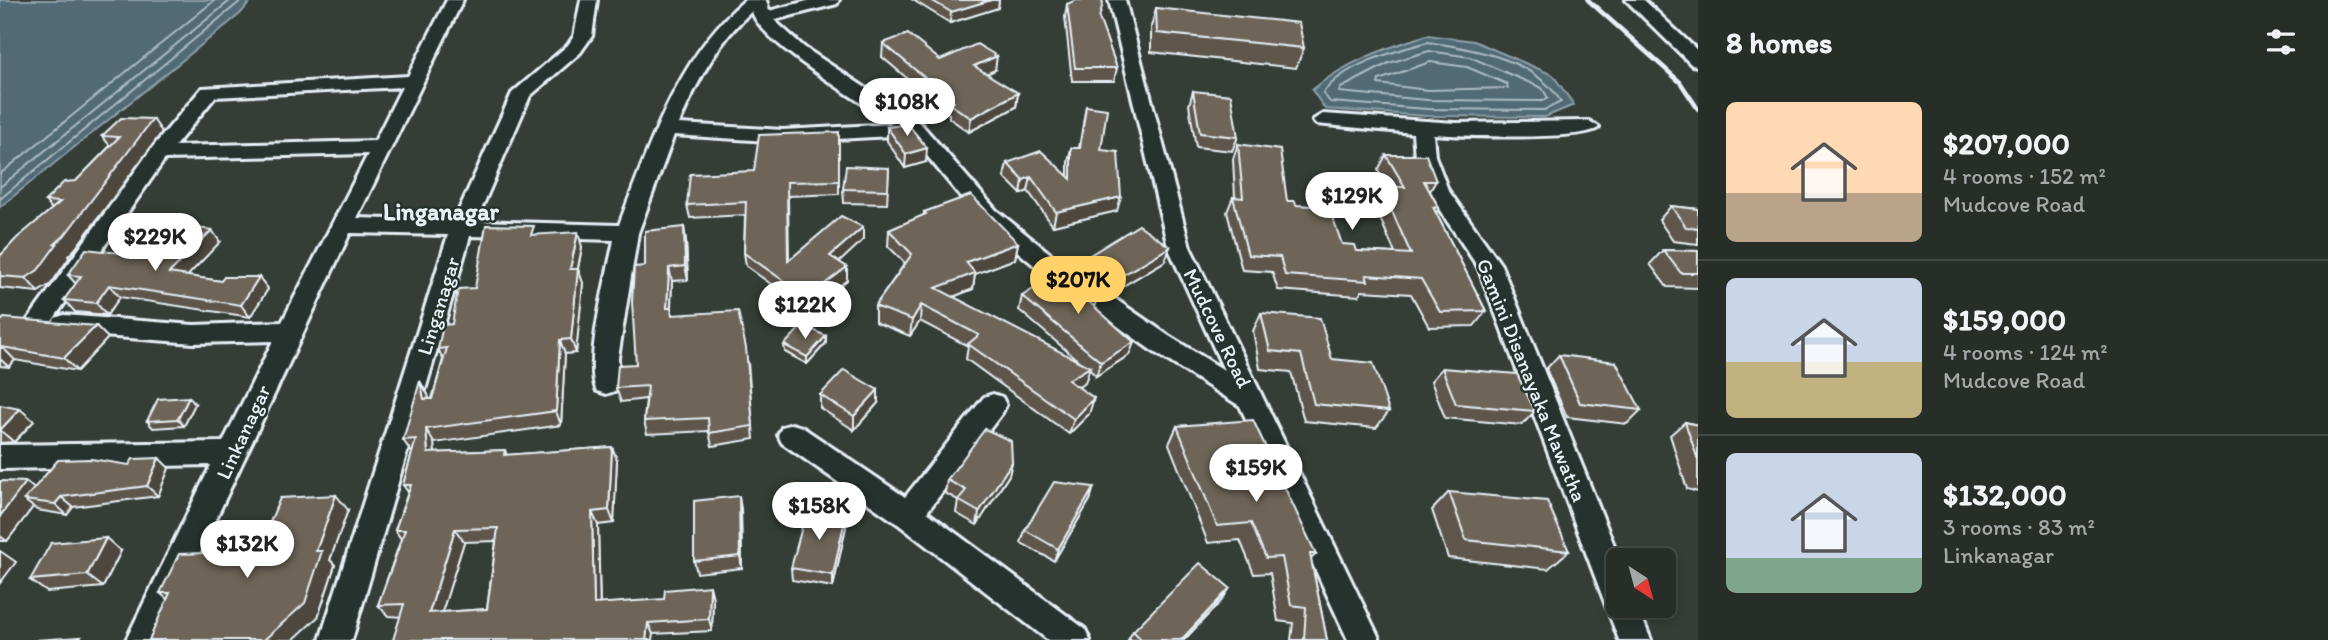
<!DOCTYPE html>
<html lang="en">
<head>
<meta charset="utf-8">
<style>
  :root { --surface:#272e28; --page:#2f3630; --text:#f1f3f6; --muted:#a4a8a8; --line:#434a45; --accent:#ffd166 }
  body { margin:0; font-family:Itim,sans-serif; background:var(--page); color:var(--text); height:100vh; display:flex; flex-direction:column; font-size:26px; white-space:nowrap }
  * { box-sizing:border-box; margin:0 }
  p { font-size:23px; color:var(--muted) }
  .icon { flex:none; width:38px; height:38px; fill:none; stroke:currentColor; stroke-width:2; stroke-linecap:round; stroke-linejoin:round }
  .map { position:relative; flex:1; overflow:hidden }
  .details { display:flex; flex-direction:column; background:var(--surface); width:630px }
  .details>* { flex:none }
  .needle { width:46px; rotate:144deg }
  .controls { position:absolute; left:1606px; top:548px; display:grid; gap:14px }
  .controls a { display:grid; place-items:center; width:70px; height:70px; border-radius:10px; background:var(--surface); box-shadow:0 4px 10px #0003,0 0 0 2px var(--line); font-size:35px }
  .price { position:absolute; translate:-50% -60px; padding:0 16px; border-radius:24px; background:#fff; color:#222; font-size:23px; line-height:46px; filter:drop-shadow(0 2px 4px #0008) }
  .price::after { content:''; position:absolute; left:50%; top:42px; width:21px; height:16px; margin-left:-10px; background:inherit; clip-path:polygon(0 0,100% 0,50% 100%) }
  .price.active { background:var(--accent); color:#111 }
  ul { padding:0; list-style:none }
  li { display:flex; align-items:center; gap:21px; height:175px; padding:0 28px }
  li+li { border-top:2px solid var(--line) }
  li span { display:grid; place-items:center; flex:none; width:196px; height:140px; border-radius:10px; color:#555 }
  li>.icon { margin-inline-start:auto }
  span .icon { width:84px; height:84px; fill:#fffc; stroke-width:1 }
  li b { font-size:30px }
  h2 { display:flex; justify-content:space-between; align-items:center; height:84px; padding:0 28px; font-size:30px }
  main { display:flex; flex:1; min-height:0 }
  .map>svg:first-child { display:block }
</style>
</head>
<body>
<main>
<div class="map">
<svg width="1698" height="640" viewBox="0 0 1698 640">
  <rect width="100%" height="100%" fill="#343d36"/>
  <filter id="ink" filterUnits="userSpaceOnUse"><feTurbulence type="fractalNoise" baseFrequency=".0143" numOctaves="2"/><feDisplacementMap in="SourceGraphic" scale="14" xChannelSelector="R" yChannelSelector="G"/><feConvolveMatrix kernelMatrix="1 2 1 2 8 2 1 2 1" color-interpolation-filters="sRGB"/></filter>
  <g filter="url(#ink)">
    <g fill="#516a76" stroke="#8da0aa" stroke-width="2">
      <polygon points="0,0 252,0 240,14 0,207"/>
      <path d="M1427 35 1474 41 1553 75 1574 105 1545 117 1427 116 1325 109 1312 90C1345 62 1386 48 1427 35Z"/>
    </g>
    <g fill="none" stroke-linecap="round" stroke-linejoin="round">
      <g stroke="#acbbc4" stroke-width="2">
        <path d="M1428 42C1474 49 1536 59 1561 102L1544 110 1427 109 1330 102 1323 93C1345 63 1394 52 1428 42Z"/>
        <polygon points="1429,51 1470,57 1542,88 1548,98 1542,101 1427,100 1339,92 1341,88 1389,63"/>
        <polygon points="1430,62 1467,67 1507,84 1508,88 1428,90 1378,84 1379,80"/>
        <polyline points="0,174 215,0"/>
        <polyline points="0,187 231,0"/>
        <polyline points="0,199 242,0"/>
      </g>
      <g stroke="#e8f1f8" stroke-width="6">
        <g id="minor">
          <path d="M447 0H463L357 218 454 221 512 93 568 45 574 36 581 0H597L592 36 580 53 530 96 476 221 619 225C650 145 677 57 745 0H766L769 11 811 0H839L837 4 774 20 805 48 922 125 996 210 1057 259 1169 336 1224 370 1168 247 1109 0H1125L1190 247 1380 640H1348L1240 406 1151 350 1041 271 980 220 910 135 783 142 674 135 638 233 618 358 619 384 615 391 606 394 597 391C583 365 608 272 614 240L470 236 352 640H320L448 235 350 233 159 640H126L211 465 0 469V445L223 442 273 341 194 343 64 333 55 330 52 324 55 318 64 315 194 325 282 322 368 154 165 159 48 327 39 330 30 327 27 321 152 148 202 88 408 76ZM752 11C758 41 866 105 894 124L783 130 679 124C697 82 717 42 752 11ZM402 87 375 141 175 146 215 97Z"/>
          <polygon points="1626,0 1644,0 1698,51 1698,66 1692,65"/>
          <path d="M1323 114 1456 123 1589 121 1599 127C1588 141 1457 136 1433 134L1435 156 1448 190 1501 265 1620 560 1619 606H1637L1651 640H1619L1478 267 1427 191 1415 156 1413 133 1316 124 1313 120Z"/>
          <polygon points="993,394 1002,397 1006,405 1002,413 927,512 1085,629 1090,640 1048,640 898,524 782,443 778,435 782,427 792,424 802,427 905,497 984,397"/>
        </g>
      </g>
      <use href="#minor" fill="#26332d" fill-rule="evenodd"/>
      <polyline stroke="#e8f1f8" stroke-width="4.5" points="1588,0 1680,82 1698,109"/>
    </g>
    <g fill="#5f574c" stroke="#e8f1f8" stroke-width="2" fill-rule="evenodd">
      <polygon points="913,0 999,0 998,8 950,23"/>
      <polygon points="1067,4 1099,19 1117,68 1114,81 1072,81 1065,17"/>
      <polygon points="1156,8 1304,48 1296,68 1151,52 1151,27"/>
      <polygon points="883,43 940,60 995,70 986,74 1018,93 1016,107 969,132 949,118 949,114 882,57"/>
      <polygon points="1193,91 1238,137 1232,151 1196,147 1189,105"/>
      <polygon points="1086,106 1101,150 1117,211 1053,226 1028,191 1021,194 1004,177 1007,163 1068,176 1068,162 1071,148 1079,148"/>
      <polygon points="887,127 926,162 905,168 887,141"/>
      <polygon points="162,132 75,249 68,256 69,258 51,284 38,292 0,288 0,256 52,209 45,201 76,181 110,146 102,136"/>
      <polygon points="839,132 839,194 788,196 789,260 863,227 863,240 839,262 847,267 847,280 808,311 746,266 744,253 745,215 690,218 687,205"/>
      <polygon points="1238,144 1287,201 1296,205 1342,244 1357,251 1395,253 1373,202 1381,187 1387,187 1378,170 1386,155 1436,181 1430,191 1439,208 1436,213 1486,311 1474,326 1429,327 1411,294 1362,291 1359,296 1278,290 1272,272 1242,270 1227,212 1233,197 1235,197 1233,159"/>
      <polygon points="889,168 887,204 844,203 843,189"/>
      <polygon points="1671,206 1698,209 1698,244 1673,241 1659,220"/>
      <polygon points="924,212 1018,243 1015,259 975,274 973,289 953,297 1081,363 1019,310 1022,296 1097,297 1094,307 1134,342 1129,355 1096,376 1089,369 1085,383 1077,387 1089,414 1069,434 966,359 968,346 920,321 910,336 875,322 875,306 905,263 888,246 889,230 924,215"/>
      <polygon points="684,227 686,241 688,280 672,281 671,308 673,315 748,362 754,439 712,446 709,431 647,434 644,421 646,399 621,402 616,388 636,364 645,266"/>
      <path d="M536 234 582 247 578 269 583 283 576 353 565 354 561 425 434 443 435 453 505 450 507 455 612 447 617 460 614 523 598 525 600 604 713 598 712 631 653 634 388 616 378 605 401 539 395 530 408 492 403 485 412 453 403 440 428 395 429 399H432L443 359 438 349 452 324 475 288ZM496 541 487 609 442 612 464 542Z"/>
      <polygon points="220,242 187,276 221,281 259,277 268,289 250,317 120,297 107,315 75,312 64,300 76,284 68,275 147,256"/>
      <polygon points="1663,250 1698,251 1698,288 1667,287 1650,264"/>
      <polygon points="1085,258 1165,261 1111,293 1081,272"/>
      <polygon points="1261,313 1332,359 1389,411 1376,428 1304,421 1291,372 1260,369 1253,331"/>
      <polygon points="0,322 96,326 108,338 77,371 15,360 9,367 0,366"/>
      <polygon points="826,336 826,343 807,364 785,352 784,345"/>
      <polygon points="1559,355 1641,410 1627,424 1567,417 1546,369"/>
      <polygon points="1442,368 1535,411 1522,425 1445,418 1431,381"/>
      <polygon points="820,395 878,403 854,430 820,408"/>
      <polygon points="195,404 184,426 153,428 147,421"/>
      <polygon points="0,405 34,421 14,442 0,443"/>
      <polygon points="1685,422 1698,425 1698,492 1687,489 1670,435"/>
      <polygon points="1177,426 1316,554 1311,559 1327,640 1291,640 1293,623 1278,621 1270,573 1254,574 1240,540 1208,543 1169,444"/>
      <polygon points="1012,462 1009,475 977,525 956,513 958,500 945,493 947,480"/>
      <polygon points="129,465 169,468 158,496 73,507 67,515 37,510 33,507 7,541 0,541 0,481 34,488"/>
      <polygon points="1449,492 1569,551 1548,569 1448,558 1432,510"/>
      <polygon points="1090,500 1054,561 1021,543 1025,530"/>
      <polygon points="741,509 742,568 697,573 694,561"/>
      <polygon points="348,510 330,560 335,565 318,617 167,599 160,593 258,551"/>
      <polygon points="846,527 833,587 792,580 791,568"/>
      <polygon points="121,551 103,587 47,592 30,580"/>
      <polygon points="1222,600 1184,640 1128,640 1133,631"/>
    </g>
    <g fill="#4d473e" stroke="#e8f1f8" stroke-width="2">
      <polygon points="991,0 999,0 998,8 950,23 951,12"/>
      <polygon points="997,56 995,70 973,80 974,66"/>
      <polygon points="1018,93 1016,107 969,132 971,118"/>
      <polygon points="153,119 162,132 75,249 68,256 69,258 51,284 38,292 26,278 55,244"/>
      <polygon points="927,148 926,162 905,168 906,154"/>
      <polygon points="1031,177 1028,191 1021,194 1023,180"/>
      <polygon points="1121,197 1117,211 1053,226 1056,212"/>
      <polygon points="684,227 686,241 688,280 685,266"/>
      <polygon points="863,227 863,240 831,270 830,256"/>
      <polygon points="212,230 220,242 178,286 169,273"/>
      <polygon points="578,232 582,247 575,283 570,269"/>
      <polygon points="1018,243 1015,259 975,274 973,289 935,304 936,288 966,262"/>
      <polygon points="1170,247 1165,261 1111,293 1116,279"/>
      <polygon points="847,267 847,280 808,311 807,297"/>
      <polygon points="669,268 672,281 670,322 667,308"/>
      <polygon points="578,269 583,283 576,353 571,339"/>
      <polygon points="259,277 268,289 250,317 241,305"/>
      <polygon points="109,285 120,297 107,315 96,303"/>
      <polygon points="1097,297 1093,311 1089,302"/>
      <polygon points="921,305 920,321 910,336 912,320"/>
      <polygon points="96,326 108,338 77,371 64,358"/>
      <polygon points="826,336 826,343 807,364 807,357"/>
      <polygon points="560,340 565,354 561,425 556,411"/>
      <polygon points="1134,342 1129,355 1096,376 1101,362"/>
      <polygon points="2,347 15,360 9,367 0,359 0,349"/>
      <polygon points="1090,367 1085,383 1063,396 1068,380"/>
      <polygon points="420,381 428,395 432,413 424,399"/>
      <polygon points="878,390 878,403 854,430 854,416"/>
      <polygon points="189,397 195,404 184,426 178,419"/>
      <polygon points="1094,398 1089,414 1069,434 1074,419"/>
      <polygon points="20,409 34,421 14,442 0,430"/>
      <polygon points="426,429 434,443 436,466 428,453"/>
      <polygon points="612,447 617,460 614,523 609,510"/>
      <polygon points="159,458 169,468 158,496 147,486"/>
      <polygon points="1012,462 1009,475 977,525 979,512"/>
      <polygon points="26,482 42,495 24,500 33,507 7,541 0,536 0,516"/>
      <polygon points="1094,487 1090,500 1054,561 1058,549"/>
      <polygon points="336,495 348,510 330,560 335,565 318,617 293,640 264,640 316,551"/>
      <polygon points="739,496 741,509 742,568 740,556"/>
      <polygon points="61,497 73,507 67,515 55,504"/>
      <polygon points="592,512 598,525 600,616 594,604"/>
      <polygon points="846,514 846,527 833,587 833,575"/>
      <polygon points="455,529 464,542 438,625 429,613"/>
      <polygon points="106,538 121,551 103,587 87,575"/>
      <polygon points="0,551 16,562 0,583"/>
      <polygon points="710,586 713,598 712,631 709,619"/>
      <polygon points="1230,588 1222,600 1184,640 1181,640"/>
      <polygon points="648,623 653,634 652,640 646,640"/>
    </g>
    <g fill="#6e6558" stroke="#e8f1f8" stroke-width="2" fill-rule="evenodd">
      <polygon points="931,0 991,0 951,12"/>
      <polygon points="1076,0 1102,0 1103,3 1099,18 1117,68 1075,68 1067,4"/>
      <polygon points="1156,8 1299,23 1304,48 1157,33"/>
      <polygon points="908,34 940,60 977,44 997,56 974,66 1018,93 971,118 950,104 954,102 883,43"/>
      <polygon points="1193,91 1231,95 1238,137 1200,133"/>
      <polygon points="1086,106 1107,109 1101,150 1118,152 1121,197 1056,212 1031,177 1023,180 1007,163 1041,151 1071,179 1071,148 1080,148"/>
      <polygon points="121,118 153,119 64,236 55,244 57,244 38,270 26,278 0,276 0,256 17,238 60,202 45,201 64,182 76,181 119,137 102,136"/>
      <polygon points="908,124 927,148 906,154 887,127"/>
      <polygon points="839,132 839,181 787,182 788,261 841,216 863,227 830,256 847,267 807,297 744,253 746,202 687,205 690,174 754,171 759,135"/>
      <polygon points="1238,144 1280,150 1287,201 1295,201 1296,205 1329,207 1342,244 1355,245 1357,251 1411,254 1381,187 1405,187 1386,155 1426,155 1436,181 1424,181 1439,208 1433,207 1486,311 1440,312 1421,279 1366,275 1368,281 1285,275 1280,257 1248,255 1233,197 1243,198"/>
      <polygon points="846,166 889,168 888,190 843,189"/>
      <polygon points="971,195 1018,243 966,262 975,273 936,288 1090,367 1068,380 1094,398 1074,419 968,344 979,335 921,305 912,320 875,306 912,254 889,230 926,214 924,212"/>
      <polygon points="1671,206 1698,209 1698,228 1686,227"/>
      <polygon points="179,225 212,230 169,273 221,281 224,277 259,277 241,305 109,285 96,303 64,300 81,276 68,275 86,249 147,256"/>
      <path d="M486 225 534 226 531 235 578 232 570 269H578L571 339 560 340 556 411 426 429 428 453 505 450 504 455 612 447 609 510 592 512 594 604 664 599 665 590 710 586 709 619 648 623 646 640H393L404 604 378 605 405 530H395L411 485H403L416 439 403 440 420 381 424 399H432L447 348 438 349 443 325 452 324 458 289 475 288ZM498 528 487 609 429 613 455 529Z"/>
      <polygon points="1139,225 1170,247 1116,279 1085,258"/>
      <polygon points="684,227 685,266 669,268 667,308 671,308 672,315 738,311 746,348 753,426 709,433 708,418 644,421 648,386 616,388 618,365 636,364 632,302 634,267 645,266 645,231"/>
      <polygon points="1663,250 1698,251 1698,273 1681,273"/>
      <polygon points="1061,272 1097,297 1089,302 1134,342 1101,362 1022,296"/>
      <polygon points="1261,313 1320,318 1332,359 1373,363 1389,411 1314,404 1301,354 1270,351"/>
      <polygon points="4,318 96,326 64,358 2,347 0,349 0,322"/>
      <polygon points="803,325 826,336 807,357 784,345"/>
      <polygon points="1559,355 1616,362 1641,410 1580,403"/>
      <polygon points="1442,368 1517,374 1535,411 1456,404"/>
      <polygon points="844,370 878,390 854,416 820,395"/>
      <polygon points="189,397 178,419 147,421 158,399"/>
      <polygon points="0,405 20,409 0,430"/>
      <polygon points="1253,420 1316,554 1310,554 1327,640 1304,640 1306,607 1291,605 1282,557 1266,558 1251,523 1217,526 1177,426"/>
      <polygon points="1685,422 1698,425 1698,460"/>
      <polygon points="985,429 1011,441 1012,462 979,512 958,500 966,490 947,480"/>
      <polygon points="159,458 147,486 61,497 55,504 24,500 58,460 91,459 129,465 133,459"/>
      <polygon points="0,481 26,482 0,516"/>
      <polygon points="1054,482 1094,487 1058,549 1025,530"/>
      <polygon points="1449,492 1547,501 1569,551 1466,540"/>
      <polygon points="336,495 316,551 322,551 305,603 264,640 149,640 170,593 160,593 179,554 258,551 280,498"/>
      <polygon points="739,496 740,556 694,561 694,501"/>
      <polygon points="807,508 846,514 833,575 791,568"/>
      <polygon points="106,538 87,575 30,580 51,543"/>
      <polygon points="1200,563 1230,588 1181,640 1142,640 1133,631"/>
      <polygon points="81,637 79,640 36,640"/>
    </g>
  </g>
  <g text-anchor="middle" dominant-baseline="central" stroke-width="5" stroke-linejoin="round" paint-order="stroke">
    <g font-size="21" fill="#e8f1f8" stroke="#26332d">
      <text transform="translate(438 306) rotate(-73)">Linganagar</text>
      <text transform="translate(1218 328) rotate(64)">Mudcove Road</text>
      <text transform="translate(1532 380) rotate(68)">Gamini Disanayaka Mawatha</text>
      <text transform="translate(243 432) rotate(-65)">Linkanagar</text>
    </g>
    <g font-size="24" font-weight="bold" fill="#e8f1f8" stroke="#26332d">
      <text x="441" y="211">Linganagar</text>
    </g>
  </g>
</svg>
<div class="controls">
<a><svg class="needle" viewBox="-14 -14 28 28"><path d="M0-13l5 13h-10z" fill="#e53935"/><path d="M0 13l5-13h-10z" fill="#a4a8a8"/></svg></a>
</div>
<b class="price" style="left:907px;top:138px">$108K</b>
<b class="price" style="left:1352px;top:232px">$129K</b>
<b class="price" style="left:155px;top:273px">$229K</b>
<b class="price active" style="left:1078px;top:316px">$207K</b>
<b class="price" style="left:805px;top:341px">$122K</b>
<b class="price" style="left:1256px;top:504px">$159K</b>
<b class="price" style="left:819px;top:542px">$158K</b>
<b class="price" style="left:247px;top:580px">$132K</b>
</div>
<section class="details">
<h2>8 homes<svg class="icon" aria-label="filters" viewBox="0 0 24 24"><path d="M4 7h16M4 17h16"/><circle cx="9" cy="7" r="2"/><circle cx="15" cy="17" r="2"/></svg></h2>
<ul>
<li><span style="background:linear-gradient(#ffd9b3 65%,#b9a48a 0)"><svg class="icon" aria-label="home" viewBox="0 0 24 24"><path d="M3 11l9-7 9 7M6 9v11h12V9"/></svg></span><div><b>$207,000</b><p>4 rooms · 152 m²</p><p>Mudcove Road</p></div></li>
<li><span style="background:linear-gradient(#c9d6e8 60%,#c2b280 0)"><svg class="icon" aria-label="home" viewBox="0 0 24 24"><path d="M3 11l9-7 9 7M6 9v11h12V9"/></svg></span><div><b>$159,000</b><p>4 rooms · 124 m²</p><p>Mudcove Road</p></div></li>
<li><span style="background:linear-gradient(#c9d6e8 75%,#7fa58c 0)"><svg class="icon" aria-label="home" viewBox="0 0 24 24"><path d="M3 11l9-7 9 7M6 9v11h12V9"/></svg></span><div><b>$132,000</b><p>3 rooms · 83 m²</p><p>Linkanagar</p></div></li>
</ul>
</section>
</main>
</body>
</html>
